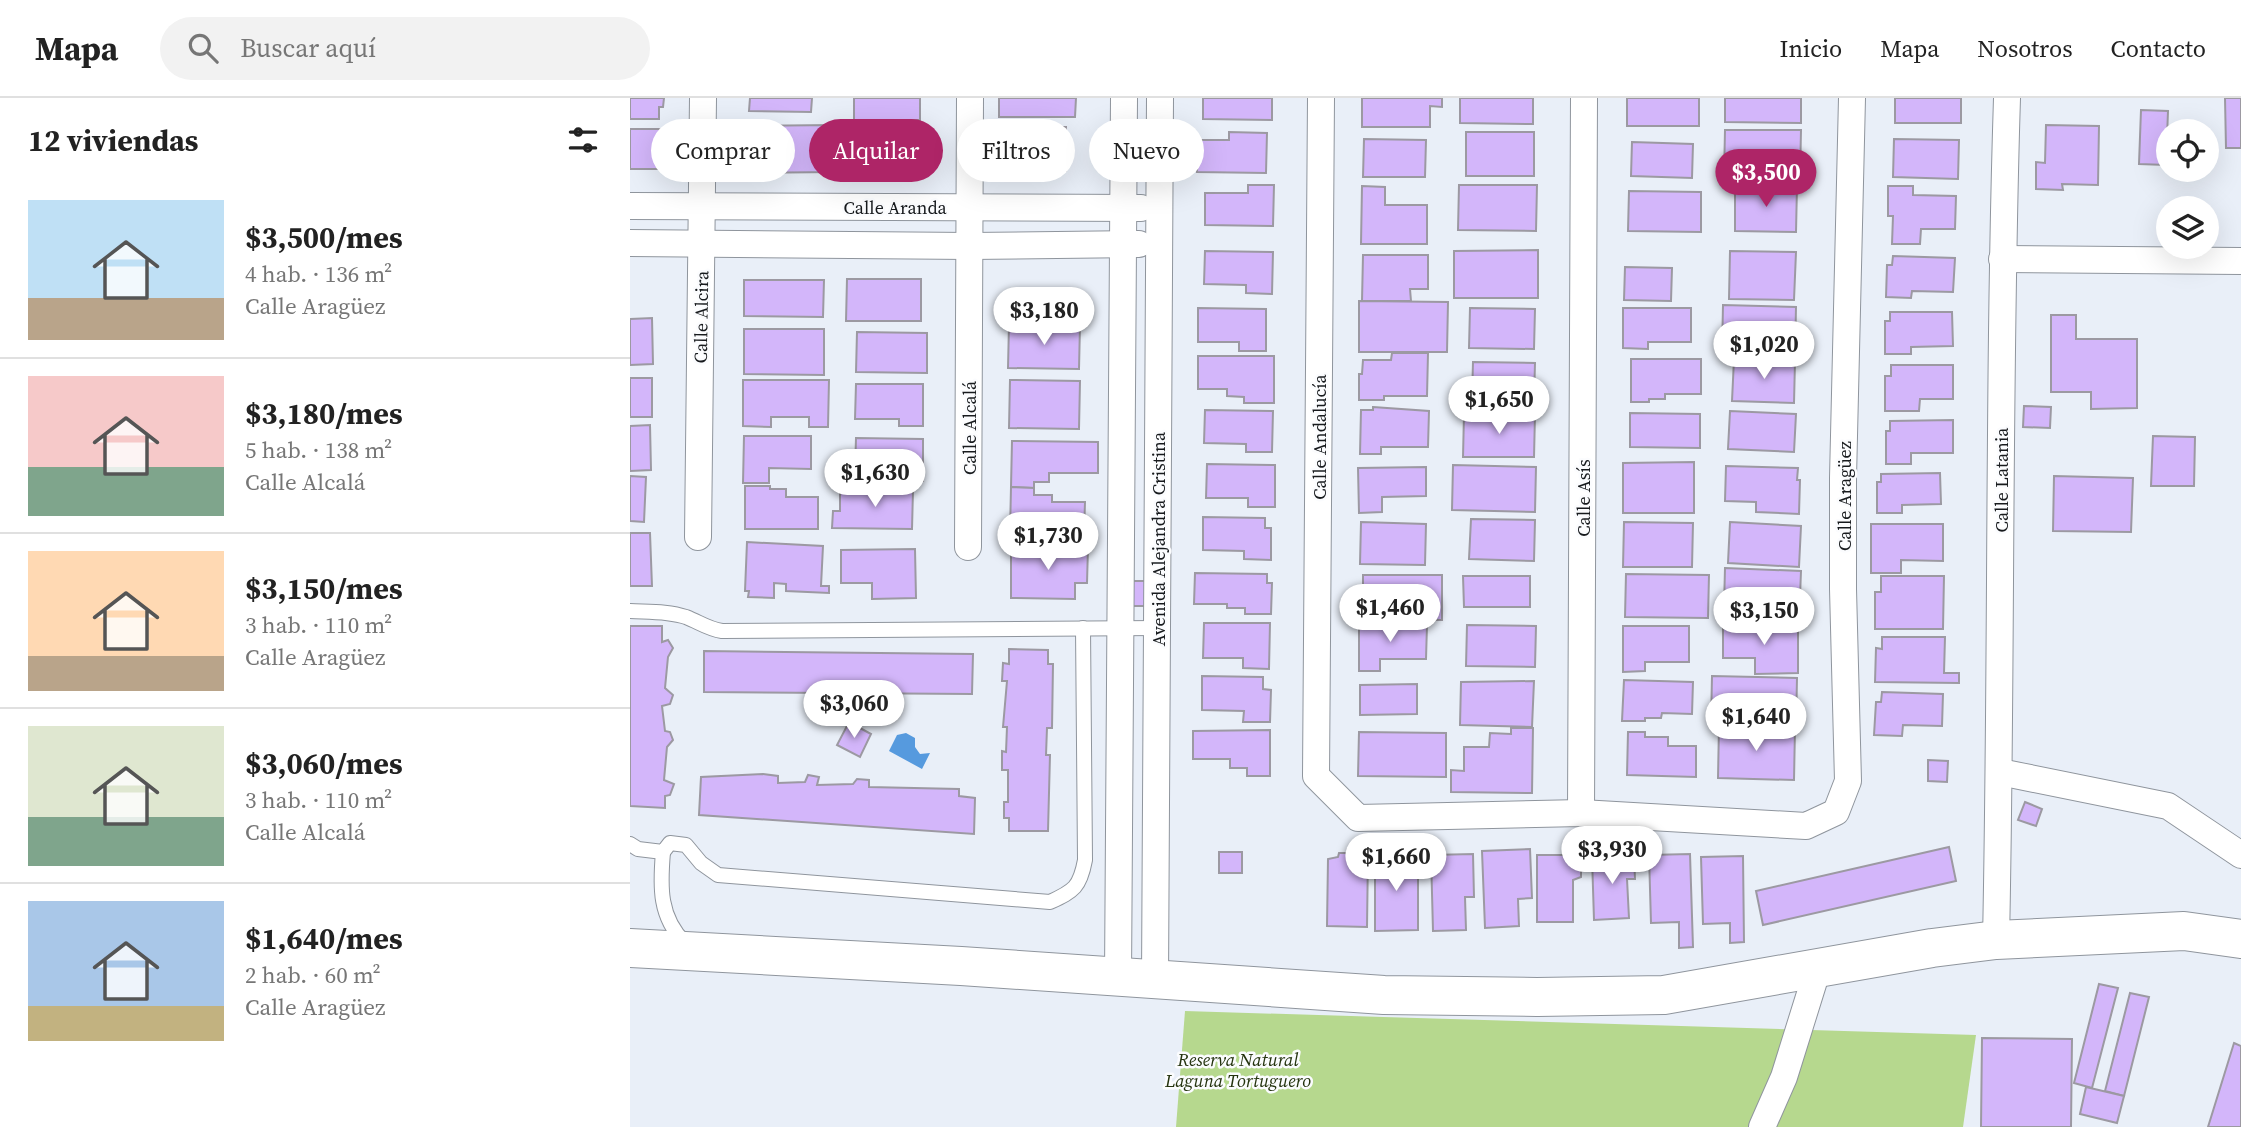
<!DOCTYPE html>
<html lang="es">
<head>
<meta charset="utf-8">
<style>
  :root { --surface:#fff; --page:#f2f2f2; --text:#222; --muted:#767676; --line:#e0e0e0; --accent:#ae2567 }
  body { margin:0; font-family:"Source Serif 4",serif; background:var(--page); color:var(--text); height:100vh; display:flex; flex-direction:column; font-size:26px; white-space:nowrap }
  * { box-sizing:border-box; margin:0 }
  p { font-size:23px; color:var(--muted) }
  .icon { flex:none; width:38px; height:38px; fill:none; stroke:currentColor; stroke-width:2; stroke-linecap:round; stroke-linejoin:round }
  .map { position:relative; flex:1; overflow:hidden }
  .drawer { display:flex; flex-direction:column; background:var(--surface); width:630px }
  .drawer>* { flex:none }
  .banner { position:absolute; left:21px; top:21px; width:665px; height:63px; display:flex; gap:14px }
  .fabs { position:absolute; left:1526px; top:21px; display:grid; gap:14px }
  .fabs a { display:grid; place-items:center; width:63px; height:63px; border-radius:50%; background:var(--surface); box-shadow:0 7px 28px #0002; font-size:35px }
  .price { position:absolute; translate:-50% -60px; padding:0 16px; border-radius:24px; background:#fff; color:#222; font-size:23px; line-height:46px; filter:drop-shadow(0 2px 4px #0008) }
  .price::after { content:''; position:absolute; left:50%; top:42px; width:21px; height:16px; margin-left:-10px; background:inherit; clip-path:polygon(0 0,100% 0,50% 100%) }
  .price.active { background:var(--accent); color:#fff }
  ul { padding:0; list-style:none }
  li { display:flex; align-items:center; gap:21px; height:175px; padding:0 28px }
  li+li { border-top:2px solid var(--line) }
  li span { display:grid; place-items:center; flex:none; width:196px; height:140px; border-radius:0px; color:#555 }
  li>.icon { margin-inline-start:auto }
  span .icon { width:84px; height:84px; fill:#fffc; stroke-width:1 }
  li b { font-size:30px }
  h2 { display:flex; justify-content:space-between; align-items:center; height:84px; padding:0 28px; font-size:30px }
  .tag { padding:0 24px; border-radius:32px; background:var(--surface); box-shadow:0 7px 28px #0002; font-size:24px; line-height:63px }
  .tag.active { background:var(--accent); color:#fff }
  header { display:flex; align-items:center; gap:42px; box-sizing:border-box; height:98px; padding:0 35px; background:var(--surface); border-bottom:2px solid var(--line) }
  header strong { font-size:33px }
  nav { display:flex; gap:38px; margin-inline-start:auto; font-size:24px }
  .search { width:490px; height:63px; background:var(--page); display:flex; align-items:center; gap:18px; box-sizing:border-box; padding:0 24px; border-radius:38px; color:var(--muted); font-size:26px }
  main { display:flex; flex:1; min-height:0 }
  .map>svg:first-child { display:block }
</style>
</head>
<body>
<header>
<strong>Mapa</strong>
<div class="search"><svg class="icon" aria-label="search" viewBox="0 0 24 24"><circle cx="10" cy="10" r="6"/><path d="M15 15l6 6"/></svg>Buscar aquí</div>
<nav><a>Inicio</a><a>Mapa</a><a>Nosotros</a><a>Contacto</a></nav>
</header>
<main>
<section class="drawer">
<h2>12 viviendas<svg class="icon" aria-label="filters" viewBox="0 0 24 24"><path d="M4 7h16M4 17h16"/><circle cx="9" cy="7" r="2"/><circle cx="15" cy="17" r="2"/></svg></h2>
<ul>
<li><span style="background:linear-gradient(#bfe0f5 70%,#b9a48a 0)"><svg class="icon" aria-label="home" viewBox="0 0 24 24"><path d="M3 11l9-7 9 7M6 9v11h12V9"/></svg></span><div><b>$3,500/mes</b><p>4 hab. · 136 m²</p><p>Calle Aragüez</p></div></li>
<li><span style="background:linear-gradient(#f6c9c9 65%,#7fa58c 0)"><svg class="icon" aria-label="home" viewBox="0 0 24 24"><path d="M3 11l9-7 9 7M6 9v11h12V9"/></svg></span><div><b>$3,180/mes</b><p>5 hab. · 138 m²</p><p>Calle Alcalá</p></div></li>
<li><span style="background:linear-gradient(#ffd9b3 75%,#b9a48a 0)"><svg class="icon" aria-label="home" viewBox="0 0 24 24"><path d="M3 11l9-7 9 7M6 9v11h12V9"/></svg></span><div><b>$3,150/mes</b><p>3 hab. · 110 m²</p><p>Calle Aragüez</p></div></li>
<li><span style="background:linear-gradient(#dfe7d0 65%,#7fa58c 0)"><svg class="icon" aria-label="home" viewBox="0 0 24 24"><path d="M3 11l9-7 9 7M6 9v11h12V9"/></svg></span><div><b>$3,060/mes</b><p>3 hab. · 110 m²</p><p>Calle Alcalá</p></div></li>
<li><span style="background:linear-gradient(#a9c7e8 75%,#c2b280 0)"><svg class="icon" aria-label="home" viewBox="0 0 24 24"><path d="M3 11l9-7 9 7M6 9v11h12V9"/></svg></span><div><b>$1,640/mes</b><p>2 hab. · 60 m²</p><p>Calle Aragüez</p></div></li>
</ul>
</section>
<div class="map">
<svg width="1611" height="1029" viewBox="0 0 1611 1029">
  <rect width="100%" height="100%" fill="#e9eff8"/>
  <polygon fill="#b6d88e" points="555,913 1346,937 1333,1029 546,1029"/>
  <polygon fill="#569ade" points="276,635 285,640 285,649 290,656 300,655 292,671 259,653 267,637"/>
  <g fill="#d3b6fa" stroke="#9c99a2" stroke-width="2">
    <polygon points="0,0 34,0 33,9 29,9 29,21 0,21"/>
    <polygon points="120,0 182,0 181,14 119,13"/>
    <rect x="224" y="0" width="66" height="22"/>
    <polygon points="369,0 446,0 445,19 369,19"/>
    <polygon points="573,0 642,0 642,22 573,21"/>
    <polygon points="732,0 812,0 812,9 800,8 800,29 732,29"/>
    <polygon points="830,0 903,0 903,26 830,25"/>
    <rect x="997" y="0" width="72" height="28"/>
    <polygon points="1095,0 1171,0 1171,25 1095,24"/>
    <rect x="1265" y="0" width="66" height="25"/>
    <polygon points="1595,0 1611,0 1611,50 1596,50"/>
    <polygon points="1511,12 1538,13 1536,67 1509,66"/>
    <polygon points="204,27 205,74 114,75 113,28"/>
    <polygon points="1416,27 1469,28 1468,87 1432,86 1433,92 1406,91 1406,64 1415,65"/>
    <rect x="368" y="29" width="68" height="44"/>
    <polygon points="0,31 32,31 31,71 0,71"/>
    <polygon points="268,32 294,32 294,63 290,63 290,75 219,74 219,42 255,42 255,37 268,37"/>
    <polygon points="1095,32 1171,32 1170,79 1094,79"/>
    <polygon points="599,34 637,35 636,75 567,74 568,42 599,42"/>
    <rect x="836" y="34" width="68" height="44"/>
    <polygon points="734,41 796,42 795,79 733,79"/>
    <polygon points="1264,41 1329,42 1328,81 1263,79"/>
    <polygon points="1002,44 1063,46 1062,80 1001,78"/>
    <polygon points="618,87 644,87 643,128 575,127 575,95 618,95"/>
    <polygon points="829,87 907,87 906,133 828,132"/>
    <polygon points="732,88 755,89 755,107 797,107 797,146 731,146"/>
    <polygon points="1105,88 1167,88 1166,134 1105,133"/>
    <polygon points="1258,88 1283,88 1283,97 1326,98 1325,131 1291,131 1290,146 1262,146 1263,118 1258,118"/>
    <polygon points="999,93 1071,94 1071,134 998,133"/>
    <polygon points="908,152 908,200 824,200 824,153"/>
    <polygon points="575,153 643,154 642,196 616,195 616,187 574,186"/>
    <polygon points="1100,153 1166,154 1164,202 1099,201"/>
    <polygon points="733,157 798,157 798,191 780,191 781,203 732,203"/>
    <polygon points="1263,158 1325,160 1323,194 1282,193 1281,200 1256,199 1257,167 1262,167"/>
    <polygon points="995,169 1042,170 1041,203 994,202"/>
    <polygon points="217,181 291,181 291,223 216,223"/>
    <polygon points="114,182 194,182 193,219 114,218"/>
    <polygon points="729,203 818,204 817,254 729,254"/>
    <polygon points="1093,207 1166,209 1165,257 1092,255"/>
    <polygon points="568,210 636,211 636,253 609,253 609,244 568,244"/>
    <polygon points="840,210 905,211 904,251 839,250"/>
    <polygon points="993,210 1061,210 1061,244 1018,244 1018,251 993,250"/>
    <polygon points="1260,214 1322,214 1323,248 1281,249 1281,256 1255,256 1255,223 1260,223"/>
    <polygon points="1421,217 1446,217 1446,241 1507,241 1507,310 1461,311 1461,294 1421,294"/>
    <polygon points="22,220 23,266 0,267 0,221"/>
    <polygon points="379,226 450,227 449,271 378,270"/>
    <polygon points="114,231 194,231 194,277 114,276"/>
    <polygon points="227,234 297,235 297,275 226,274"/>
    <polygon points="762,255 798,255 797,298 754,298 754,302 729,302 729,276 732,276 733,262 761,262"/>
    <polygon points="568,258 644,258 644,305 614,305 614,299 597,298 597,291 568,291"/>
    <polygon points="1001,261 1071,261 1071,296 1035,296 1035,301 1019,301 1019,304 1001,304"/>
    <polygon points="1104,261 1165,263 1164,305 1102,303"/>
    <polygon points="843,264 905,265 904,301 842,300"/>
    <polygon points="1261,267 1323,267 1323,301 1290,301 1289,313 1255,313 1255,278 1261,278"/>
    <rect x="0" y="280" width="22" height="39"/>
    <polygon points="113,282 199,282 198,329 179,329 179,319 141,319 141,329 113,328"/>
    <polygon points="380,282 450,283 449,331 379,330"/>
    <polygon points="226,286 293,286 293,328 269,328 269,321 225,321"/>
    <polygon points="1394,308 1421,309 1420,330 1393,329"/>
    <polygon points="743,309 799,313 798,349 751,349 751,356 730,356 731,312 743,312"/>
    <polygon points="575,312 643,313 642,354 616,354 616,346 574,345"/>
    <polygon points="1100,313 1166,316 1164,354 1098,351"/>
    <polygon points="1000,315 1070,316 1070,350 1000,349"/>
    <polygon points="834,316 905,316 904,359 833,359"/>
    <polygon points="1323,322 1323,355 1281,355 1281,366 1256,366 1256,333 1260,333 1260,323"/>
    <polygon points="20,327 21,372 0,373 0,328"/>
    <polygon points="114,338 181,338 181,371 139,370 139,385 113,385"/>
    <polygon points="1523,338 1565,339 1564,388 1521,388"/>
    <polygon points="226,340 293,341 293,383 269,383 270,375 225,374"/>
    <polygon points="382,343 468,344 468,375 419,375 419,384 404,384 404,390 381,389"/>
    <polygon points="1064,364 1064,415 993,415 993,365"/>
    <polygon points="577,366 645,367 645,409 618,409 618,400 576,400"/>
    <polygon points="823,367 906,369 905,414 822,412"/>
    <polygon points="1096,368 1168,370 1167,382 1170,382 1169,416 1126,414 1126,404 1095,403"/>
    <polygon points="796,369 796,398 752,399 752,414 729,415 728,370"/>
    <polygon points="1310,375 1311,406 1272,407 1272,415 1247,415 1247,384 1251,384 1251,376"/>
    <polygon points="0,378 16,379 14,424 0,423"/>
    <polygon points="1424,378 1503,380 1501,434 1423,433"/>
    <polygon points="115,388 140,388 140,391 156,391 156,399 188,399 188,431 115,431"/>
    <polygon points="381,389 404,390 404,397 422,397 422,404 455,404 454,436 380,435"/>
    <polygon points="210,391 283,392 282,431 202,430 203,413 210,413"/>
    <polygon points="573,419 635,420 635,430 641,430 641,462 614,461 614,453 573,452"/>
    <polygon points="841,421 905,422 904,463 839,461"/>
    <polygon points="731,424 796,426 795,467 730,466"/>
    <polygon points="994,424 1063,425 1062,469 993,469"/>
    <polygon points="1100,424 1171,428 1169,469 1098,465"/>
    <polygon points="1241,426 1313,426 1313,463 1271,462 1271,475 1241,475"/>
    <polygon points="0,435 20,435 22,488 0,488"/>
    <polygon points="117,444 193,448 191,488 199,488 199,495 156,493 156,486 144,485 144,500 118,499 119,493 115,493"/>
    <polygon points="381,448 458,449 457,485 445,485 445,501 381,500"/>
    <polygon points="285,451 286,500 242,501 242,485 211,485 211,452"/>
    <polygon points="1095,470 1171,473 1169,524 1146,523 1146,511 1094,509"/>
    <polygon points="565,475 637,476 637,485 642,485 641,516 615,516 615,510 597,510 597,506 564,506"/>
    <polygon points="996,476 1079,477 1078,520 995,519"/>
    <polygon points="733,477 812,477 812,522 733,521"/>
    <polygon points="833,478 900,478 900,509 834,509"/>
    <polygon points="1251,478 1314,478 1313,531 1245,531 1245,494 1251,494"/>
    <rect x="493" y="483" width="32" height="25"/>
    <polygon points="574,525 640,525 639,571 613,570 613,560 573,560"/>
    <polygon points="729,527 797,527 796,561 750,561 750,573 729,573"/>
    <polygon points="837,527 906,528 905,569 836,568"/>
    <polygon points="1093,527 1168,527 1168,575 1125,576 1125,560 1093,560"/>
    <polygon points="0,528 32,528 32,544 38,542 43,550 38,559 35,590 43,597 40,606 32,608 35,633 40,634 43,642 37,649 34,682 44,686 40,697 35,698 35,710 0,708"/>
    <polygon points="993,528 1059,528 1059,564 1015,564 1015,573 993,574"/>
    <polygon points="1252,539 1315,539 1314,575 1329,575 1329,585 1245,584 1246,550 1252,551"/>
    <polygon points="379,551 418,552 418,566 423,566 422,630 417,630 416,657 420,657 418,733 379,733 379,720 374,720 374,704 378,704 378,672 372,672 372,653 376,654 377,629 373,629 377,583 372,583 373,565 379,566"/>
    <polygon points="74,553 343,556 342,596 74,594"/>
    <polygon points="572,578 633,579 633,591 641,592 640,624 613,624 614,613 572,612"/>
    <polygon points="1082,578 1167,580 1166,629 1081,627"/>
    <polygon points="994,582 1063,584 1062,616 1032,615 1031,620 1015,620 1015,623 992,623"/>
    <polygon points="904,583 902,629 830,627 831,584"/>
    <polygon points="787,586 787,616 730,617 730,587"/>
    <polygon points="1252,594 1313,596 1312,628 1273,627 1272,638 1244,637 1246,604 1251,604"/>
    <polygon points="219,624 241,636 230,659 207,647"/>
    <polygon points="1089,628 1165,630 1164,682 1088,680"/>
    <polygon points="881,630 903,630 902,695 821,694 821,672 834,673 834,649 859,649 860,635 881,636"/>
    <polygon points="640,632 640,678 617,678 617,670 600,670 600,661 563,661 563,633"/>
    <polygon points="729,634 816,635 816,679 728,678"/>
    <polygon points="998,634 1015,634 1015,639 1038,639 1038,648 1066,648 1066,679 997,677"/>
    <polygon points="1298,662 1318,663 1317,684 1298,683"/>
    <polygon points="133,676 148,678 148,685 175,684 178,677 189,679 187,687 223,686 227,681 239,682 239,689 329,691 329,698 345,700 344,736 69,717 71,679"/>
    <polygon points="1395,704 1412,711 1406,728 1388,722"/>
    <polygon points="1319,749 1326,783 1133,827 1126,793"/>
    <polygon points="900,751 902,800 888,801 889,828 855,830 852,753"/>
    <rect x="589" y="754" width="23" height="21"/>
    <polygon points="709,755 738,755 737,829 697,828 698,761 708,759"/>
    <polygon points="843,756 844,799 835,799 836,832 803,833 801,757"/>
    <polygon points="1060,756 1063,849 1049,850 1049,824 1021,825 1019,757"/>
    <polygon points="907,757 951,757 951,779 943,782 943,824 907,824"/>
    <polygon points="1004,757 1005,781 997,781 999,820 964,822 962,759"/>
    <polygon points="745,758 788,758 788,832 745,833"/>
    <polygon points="1113,758 1114,844 1100,845 1100,825 1073,826 1071,759"/>
    <polygon points="1469,886 1488,890 1462,990 1444,985"/>
    <polygon points="1500,895 1519,899 1494,998 1475,993"/>
    <polygon points="1352,940 1442,941 1441,1029 1351,1029"/>
    <polygon points="1604,945 1611,948 1611,1029 1578,1029"/>
    <polygon points="1456,989 1494,998 1487,1025 1450,1016"/>
  </g>
  <g fill="none" stroke-linecap="round" stroke-linejoin="round">
    <g stroke="#8f959d" stroke-width="16">
      <g id="lane">
        <path d="M0 513C19 514 38 513 56 519 69 524 78 531 92 533L528 530"/>
        <path d="M0 746 8 751 33 754 40 745 56 747 71 765 88 777 420 804C444 793 450 789 455 762L453 530"/>
        <path d="M33 754C30 789 29 819 55 845"/>
      </g>
    </g>
    <g stroke="#8f959d" stroke-width="28">
      <g id="street">
        <polyline points="691,0 686,678 728,720 951,715 1176,728 1206,714 1218,683 1213,491 1213,380 1222,0"/>
        <polyline points="0,108 511,110"/>
        <polyline points="0,145 340,148 509,146"/>
        <polyline points="1372,161 1611,163"/>
        <polyline points="68,439 73,0"/>
        <polyline points="338,449 340,0"/>
        <polyline points="1370,674 1538,708 1611,757"/>
        <polyline points="951,715 954,0"/>
        <path d="M1366 842C1372 561 1368 281 1377 0"/>
        <polyline points="488,879 494,0"/>
        <polyline points="525,881 530,0"/>
        <polyline points="1132,1029 1154,979 1188,870"/>
      </g>
    </g>
    <g stroke="#8f959d" stroke-width="40">
      <polyline id="secondary" points="0,850 331,868 754,897 907,899 1034,897 1302,850 1366,842 1554,833 1611,841"/>
    </g>
    <use href="#lane" stroke="#fff" stroke-width="14"/>
    <use href="#street" stroke="#fff" stroke-width="26"/>
    <use href="#secondary" stroke="#fff" stroke-width="38"/>
  </g>
  <g text-anchor="middle" dominant-baseline="central" stroke-width="5" stroke-linejoin="round" paint-order="stroke">
    <g font-size="18" fill="#171a1d" stroke="#fbfcfe">
      <text x="265" y="109">Calle Aranda</text>
      <text transform="translate(71 219) rotate(-89)">Calle Alcira</text>
      <text transform="translate(339 330) rotate(-90)">Calle Alcalá</text>
      <text transform="translate(689 339) rotate(-90)">Calle Andalucía</text>
      <text transform="translate(1371 382) rotate(-90)">Calle Latania</text>
      <text transform="translate(1214 398) rotate(-90)">Calle Aragüez</text>
      <text transform="translate(953 400) rotate(-90)">Calle Asís</text>
      <text transform="translate(528 441) rotate(-90)">Avenida Alejandra Cristina</text>
    </g>
    <g font-size="18" font-style="italic" fill="#24330e" stroke="#fbfcfe">
      <text x="608" y="961">Reserva Natural<tspan x="608" dy="21">Laguna Tortuguero</tspan></text>
    </g>
  </g>
</svg>
<div class="fabs">
<a><svg class="icon" aria-label="locate" viewBox="0 0 24 24"><circle cx="12" cy="12" r="6"/><path d="M12 2v4M12 18v4M2 12h4M18 12h4"/></svg></a>
<a><svg class="icon" aria-label="layers" viewBox="0 0 24 24"><path d="M12 4l9 5-9 5-9-5zM3 14l9 5 9-5"/></svg></a>
</div>
<b class="price active" style="left:1136px;top:111px">$3,500</b>
<b class="price" style="left:414px;top:249px">$3,180</b>
<b class="price" style="left:1134px;top:283px">$1,020</b>
<b class="price" style="left:869px;top:338px">$1,650</b>
<b class="price" style="left:245px;top:411px">$1,630</b>
<b class="price" style="left:418px;top:474px">$1,730</b>
<b class="price" style="left:760px;top:546px">$1,460</b>
<b class="price" style="left:1134px;top:549px">$3,150</b>
<b class="price" style="left:224px;top:642px">$3,060</b>
<b class="price" style="left:1126px;top:655px">$1,640</b>
<b class="price" style="left:982px;top:788px">$3,930</b>
<b class="price" style="left:766px;top:795px">$1,660</b>
<div class="banner">
<a class="tag">Comprar</a>
<a class="tag active">Alquilar</a>
<a class="tag">Filtros</a>
<a class="tag">Nuevo</a>
</div>
</div>
</main>
</body>
</html>
